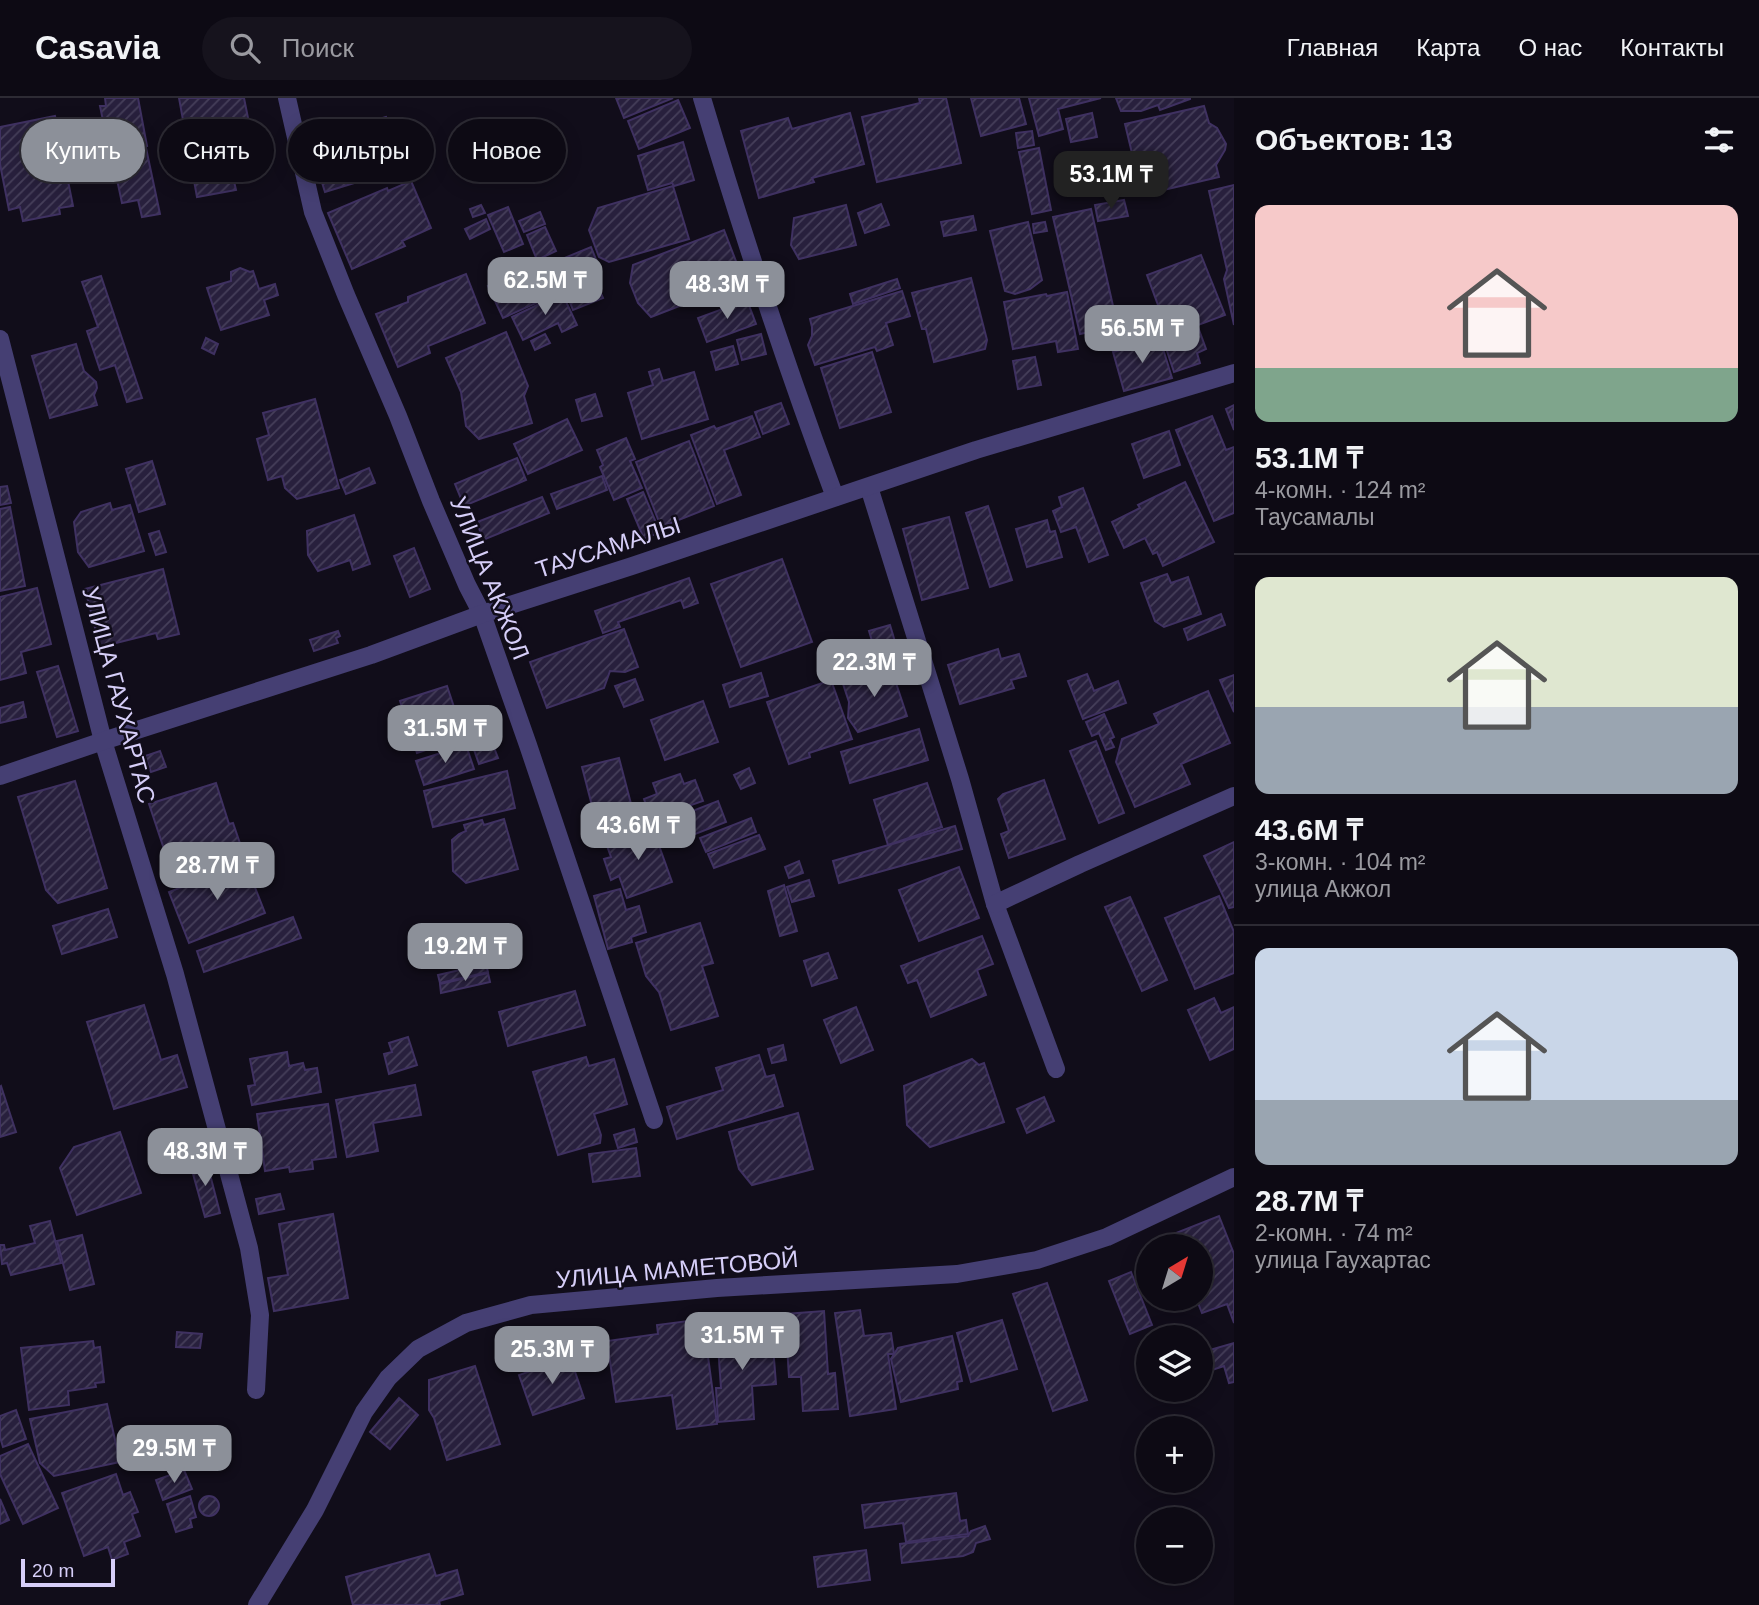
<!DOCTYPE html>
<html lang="ru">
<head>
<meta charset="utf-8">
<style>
  :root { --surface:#0d0a14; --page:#16131d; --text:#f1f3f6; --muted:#9a9aa0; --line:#2d2b34; --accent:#8c9099 }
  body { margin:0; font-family:Helvetica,sans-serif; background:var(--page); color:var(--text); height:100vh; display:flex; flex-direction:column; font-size:26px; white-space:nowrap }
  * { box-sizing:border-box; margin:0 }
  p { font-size:23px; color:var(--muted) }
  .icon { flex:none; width:38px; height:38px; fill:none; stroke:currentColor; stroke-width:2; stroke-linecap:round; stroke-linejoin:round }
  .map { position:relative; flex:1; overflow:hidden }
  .drawer { display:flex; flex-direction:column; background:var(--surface); width:525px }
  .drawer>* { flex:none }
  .banner { position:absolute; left:21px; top:21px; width:665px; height:63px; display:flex; gap:14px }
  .needle { width:46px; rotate:38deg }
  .controls { position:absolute; left:1136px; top:1136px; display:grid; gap:14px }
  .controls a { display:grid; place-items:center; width:77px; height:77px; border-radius:50%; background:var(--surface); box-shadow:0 4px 18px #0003,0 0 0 2px var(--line); font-size:35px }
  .scale { position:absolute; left:21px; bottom:18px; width:94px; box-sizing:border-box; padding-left:7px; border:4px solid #d6cef8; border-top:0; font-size:19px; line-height:24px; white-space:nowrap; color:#d6cef8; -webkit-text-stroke:5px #110d1a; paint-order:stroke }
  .price { position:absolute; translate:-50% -60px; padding:0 16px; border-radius:14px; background:var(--accent); color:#fff; font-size:23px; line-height:46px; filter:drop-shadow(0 2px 4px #0008) }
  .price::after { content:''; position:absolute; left:50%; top:42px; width:21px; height:16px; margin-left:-10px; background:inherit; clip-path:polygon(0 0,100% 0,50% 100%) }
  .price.selected { background:#222; color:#fff }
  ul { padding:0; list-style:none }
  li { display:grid; align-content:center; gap:14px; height:371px; padding:0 21px }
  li+li { border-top:2px solid var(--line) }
  li span { display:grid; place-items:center; height:217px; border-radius:14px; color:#555 }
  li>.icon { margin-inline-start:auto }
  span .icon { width:126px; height:126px; fill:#fffc; stroke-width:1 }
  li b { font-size:30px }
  h2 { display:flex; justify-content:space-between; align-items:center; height:84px; padding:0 21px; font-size:30px }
  .tag { padding:0 24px; border-radius:32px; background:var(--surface); box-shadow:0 4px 18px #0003,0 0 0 2px var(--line); font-size:24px; line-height:63px }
  .tag.selected { background:var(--accent); color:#fff }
  header { display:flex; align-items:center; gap:42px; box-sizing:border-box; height:98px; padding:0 35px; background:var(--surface); border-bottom:2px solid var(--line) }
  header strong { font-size:33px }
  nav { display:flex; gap:38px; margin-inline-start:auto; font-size:24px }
  .search { width:490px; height:63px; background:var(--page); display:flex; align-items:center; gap:18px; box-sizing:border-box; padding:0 24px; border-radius:38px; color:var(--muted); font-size:26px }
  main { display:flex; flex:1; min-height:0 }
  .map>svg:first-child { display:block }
</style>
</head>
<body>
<header>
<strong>Casavia</strong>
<div class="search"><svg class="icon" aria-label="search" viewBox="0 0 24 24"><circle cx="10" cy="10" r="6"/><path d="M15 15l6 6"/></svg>Поиск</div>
<nav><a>Главная</a><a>Карта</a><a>О нас</a><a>Контакты</a></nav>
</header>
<main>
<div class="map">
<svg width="1234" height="1507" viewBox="0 0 1234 1507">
  <defs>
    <pattern id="building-hatch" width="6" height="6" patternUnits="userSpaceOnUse" patternTransform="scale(1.75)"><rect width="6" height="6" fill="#28203d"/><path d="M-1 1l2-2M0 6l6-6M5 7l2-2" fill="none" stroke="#463f5a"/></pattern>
  </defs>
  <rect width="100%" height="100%" fill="#110d1a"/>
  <g fill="url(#building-hatch)" stroke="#3f3161" stroke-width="2">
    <polygon points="105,0 138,0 147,48 128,52 125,34 106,37 100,8 106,8"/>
    <polygon points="179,0 244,0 253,45 256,50 250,65 241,61 233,79 236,92 197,99"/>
    <polygon points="616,0 673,0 624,20"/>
    <polygon points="919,0 946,0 961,65 877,84 862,19 920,5"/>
    <polygon points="971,0 1019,0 1026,26 981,38"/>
    <polygon points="1029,0 1101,0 1058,11 1063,31 1039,38"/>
    <polygon points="1116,0 1190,0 1190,1 1160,12 1158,7 1141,13 1121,13"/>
    <polygon points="678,2 690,30 639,51 628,23"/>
    <polygon points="1204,8 1209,25 1217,30 1226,46 1225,52 1216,67 1219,79 1142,97 1125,26"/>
    <polygon points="850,15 864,66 812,80 814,84 759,100 741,33 788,20 792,31"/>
    <polygon points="1092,15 1097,39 1071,44 1066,21"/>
    <polygon points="55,18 73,108 59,110 60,116 23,123 20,109 9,112 0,66 0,29"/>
    <polygon points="386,19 392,43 352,53 346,30"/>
    <polygon points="1032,33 1034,47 1018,50 1016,35"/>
    <polygon points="124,36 127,53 146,50 160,116 142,119 138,102 122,105 108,39"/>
    <polygon points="560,43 562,56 547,58 545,45"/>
    <polygon points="683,44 694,82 674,88 672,85 648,92 638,58"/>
    <polygon points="407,45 413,67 325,94 318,72"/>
    <polygon points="1039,50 1051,112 1032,116 1019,54"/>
    <polygon points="411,83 431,130 402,143 405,148 352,171 328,115 387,90 388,93"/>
    <polygon points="1234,87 1234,227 1224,181 1227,172 1209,93"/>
    <polygon points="673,88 689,141 609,164 599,159 589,132 598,110"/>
    <polygon points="1124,102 1128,118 1098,123 1095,107"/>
    <polygon points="881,106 889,127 865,135 858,115"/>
    <polygon points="481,107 485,115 473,119 470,111"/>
    <polygon points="846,107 856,147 799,161 791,147 794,120"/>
    <polygon points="508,109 523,146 504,154 488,117"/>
    <polygon points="1091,111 1116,221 1098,232 1080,236 1053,119"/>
    <polygon points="540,114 545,126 524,134 519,123"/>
    <polygon points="973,118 976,132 944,138 941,124"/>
    <polygon points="486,121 490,131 470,141 465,131"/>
    <polygon points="1028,124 1042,182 1030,191 1015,196 1005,193 990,133"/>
    <polygon points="1045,124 1047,133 1034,135 1033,126"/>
    <polygon points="545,129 556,153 537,162 527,137"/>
    <polygon points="724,132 737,166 701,179 708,197 651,219 638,205 630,185 633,167"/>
    <polygon points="591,149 601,174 548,196 538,171"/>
    <polygon points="1201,157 1225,217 1174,236 1169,224 1165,226 1147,177"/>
    <polygon points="532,167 547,200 503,220 488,188"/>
    <polygon points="240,170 250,174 253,173 259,191 275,186 278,197 264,202 269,217 221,232 207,190 231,183 231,174"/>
    <polygon points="466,176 485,225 428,248 430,255 398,269 376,216 408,204 408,199"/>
    <polygon points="101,178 142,300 127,304 115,267 100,272 87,233 98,229 82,184"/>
    <polygon points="971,180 987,242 985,251 934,264 926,231 922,231 912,195"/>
    <polygon points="897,181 900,190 853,206 850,196"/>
    <polygon points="595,182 603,200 573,212 566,194"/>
    <polygon points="902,193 910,218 886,225 893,247 877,253 875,249 815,267 808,247 812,238 812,229 810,221"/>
    <polygon points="1067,194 1078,251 1058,254 1056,243 1013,251 1004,204 1046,196 1047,198"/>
    <polygon points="562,195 577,227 562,234 558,225 523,242 512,219"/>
    <polygon points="747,202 756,226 707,244 698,220"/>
    <polygon points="1198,229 1206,251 1197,255 1200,265 1174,274 1162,238 1170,235 1171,238"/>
    <polygon points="506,234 528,288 524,298 532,325 479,341 466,328 461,294 446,260"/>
    <polygon points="545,236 550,245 535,252 531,243"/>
    <polygon points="761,236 766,256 742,262 737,242"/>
    <polygon points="206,240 218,246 214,256 202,250"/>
    <polygon points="1160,241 1172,280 1124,293 1113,254"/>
    <polygon points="76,246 84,273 96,284 97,290 94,297 97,307 50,320 32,258"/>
    <polygon points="733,248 738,266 716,272 711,254"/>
    <polygon points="872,254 891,314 840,330 821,270"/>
    <polygon points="1035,259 1041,287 1018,291 1013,263"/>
    <polygon points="659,271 663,283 694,274 708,321 642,341 628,295 653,287 649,274"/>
    <polygon points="595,296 602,318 582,323 576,302"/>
    <polygon points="315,301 339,390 297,401 285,390 282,378 268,382 257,341 269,337 263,315"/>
    <polygon points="781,305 789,326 763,336 755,314"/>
    <polygon points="1234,307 1234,332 1226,311"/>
    <polygon points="752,318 760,339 724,352 741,397 717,406 691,337 714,328 716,331"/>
    <polygon points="1212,318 1226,352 1234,349 1234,415 1214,423 1176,332"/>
    <polygon points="567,321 582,352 528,376 514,346"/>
    <polygon points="1169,333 1180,367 1144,380 1132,346"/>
    <polygon points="626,340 635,361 630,363 642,390 614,402 600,369 603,367 597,352"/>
    <polygon points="689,343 714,408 661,429 636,364"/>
    <polygon points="517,360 526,382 464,408 455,386"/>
    <polygon points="152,363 165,406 139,414 126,371"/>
    <polygon points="369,370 375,385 346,396 340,382"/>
    <polygon points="602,378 607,392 557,411 551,396"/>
    <polygon points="1185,384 1214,444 1163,468 1157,454 1153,456 1145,440 1124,450 1112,424 1140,410 1138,407"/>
    <polygon points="7,388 11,405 0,407 0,389"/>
    <polygon points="1083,390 1108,457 1089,464 1076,429 1061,434 1053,413 1062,409 1059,399"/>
    <polygon points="643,394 660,434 644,441 627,401"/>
    <polygon points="542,399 549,415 483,442 477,424"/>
    <polygon points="110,405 112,412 130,407 144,453 89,469 78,454 74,424 81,414"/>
    <polygon points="988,408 1012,482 990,489 966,415"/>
    <polygon points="10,409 25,488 0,493 0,411"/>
    <polygon points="354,417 370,466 353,472 350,462 318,473 308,457 307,433"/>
    <polygon points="949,419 968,490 922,502 903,431"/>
    <polygon points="1047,422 1050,434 1055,433 1062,459 1027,469 1016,431"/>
    <polygon points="159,433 166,454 156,457 149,436"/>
    <polygon points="414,450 430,491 410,499 394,458"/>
    <polygon points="782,461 812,544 741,569 711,486"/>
    <polygon points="163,471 179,536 158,541 156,535 100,549 85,491"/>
    <polygon points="1167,476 1171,485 1188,479 1201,516 1164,529 1155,523 1141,485"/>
    <polygon points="689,480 698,505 684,510 681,502 618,524 620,529 603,535 595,513"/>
    <polygon points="37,490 51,546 21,554 26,575 0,582 0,499"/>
    <polygon points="1221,516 1225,527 1188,542 1184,531"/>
    <polygon points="890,527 896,547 875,553 869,533"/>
    <polygon points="624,531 638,569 625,574 610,573 604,590 547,610 530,564"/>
    <polygon points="338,533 340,538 336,540 338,545 314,553 310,542"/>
    <polygon points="998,551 1001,561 1019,556 1026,578 1011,582 1014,590 960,606 948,567"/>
    <polygon points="890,567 907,618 858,634 848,620 849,604 842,583"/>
    <polygon points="58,568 78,633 57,639 37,574"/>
    <polygon points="761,575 768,598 730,609 723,587"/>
    <polygon points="1087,576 1094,593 1118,583 1126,605 1083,621 1068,583"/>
    <polygon points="1234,577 1234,614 1220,582"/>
    <polygon points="635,581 643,602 624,609 615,588"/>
    <polygon points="831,582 852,641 809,655 810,659 789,666 767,604"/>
    <polygon points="447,588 464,639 417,655 400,603"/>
    <polygon points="1208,593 1230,645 1181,666 1190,686 1135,709 1116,664 1122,641 1159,626 1154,616"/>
    <polygon points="703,603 718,644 665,662 651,622"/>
    <polygon points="23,604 26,619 0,625 0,610"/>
    <polygon points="1104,616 1114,639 1110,641 1114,649 1106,652 1099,635 1092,638 1086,624"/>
    <polygon points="919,631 928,662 850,685 841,654"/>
    <polygon points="490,639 498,660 479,666 472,646"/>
    <polygon points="1096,643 1124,715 1099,725 1070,653"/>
    <polygon points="466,647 474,671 424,687 416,663"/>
    <polygon points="160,653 166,669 151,674 145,658"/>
    <polygon points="619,660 635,721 598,731 582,669"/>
    <polygon points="749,670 755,685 741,691 734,677"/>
    <polygon points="507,673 515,710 433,729 424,693"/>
    <polygon points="680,676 684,686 695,682 703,703 651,721 644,701 657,696 653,685"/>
    <polygon points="1044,682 1065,741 1009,760 1001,736 1009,733 998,701 1003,696"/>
    <polygon points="75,683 107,790 58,805 46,792 18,699"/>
    <polygon points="216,685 229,726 233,725 244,757 183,776 177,758 167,760 149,706"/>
    <polygon points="927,685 942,729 888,747 874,702"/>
    <polygon points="718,703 726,724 667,747 659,726"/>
    <polygon points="751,720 756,734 706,754 700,740"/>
    <polygon points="504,721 518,771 466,785 453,773 452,742 459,736 466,733 464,727 482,722 484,727"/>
    <polygon points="652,728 672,784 627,800 619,778 611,782 604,761 611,759 606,745"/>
    <polygon points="955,728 962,751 839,785 833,763"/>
    <polygon points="759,737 765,751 714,770 708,756"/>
    <polygon points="1234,744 1234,809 1229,810 1204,758"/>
    <polygon points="799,763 803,775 789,780 785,769"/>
    <polygon points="245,764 265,815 189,845 169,794"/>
    <polygon points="959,769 979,820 919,843 899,792"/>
    <polygon points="809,782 814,798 792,804 787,789"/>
    <polygon points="784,787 797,833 780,838 768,793"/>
    <polygon points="620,791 626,812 639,808 646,834 631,839 632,844 608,851 594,798"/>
    <polygon points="1219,798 1234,834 1234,875 1195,891 1165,820"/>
    <polygon points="1130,799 1167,882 1142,893 1105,809"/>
    <polygon points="108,811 117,839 62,856 53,828"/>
    <polygon points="293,819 301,840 204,874 197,853"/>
    <polygon points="700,825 713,865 702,868 718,918 671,932 659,894 646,878 636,845"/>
    <polygon points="982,838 993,866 977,872 986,897 931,919 917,882 908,885 901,868"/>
    <polygon points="828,855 837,880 812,888 804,863"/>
    <polygon points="486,866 488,874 440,885 438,877"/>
    <polygon points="488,875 490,884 441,895 440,886"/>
    <polygon points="575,893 585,927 508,948 499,914"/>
    <polygon points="1214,900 1221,915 1234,909 1234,951 1210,962 1188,912"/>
    <polygon points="144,907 161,962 177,957 187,989 114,1011 87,924"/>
    <polygon points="856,909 873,952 841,965 824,922"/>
    <polygon points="408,939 417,967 389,976 384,956 392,954 389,945"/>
    <polygon points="783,947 786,962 772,965 768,951"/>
    <polygon points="287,954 289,968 303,965 305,972 317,970 321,994 252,1007 248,988 255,987 250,961"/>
    <polygon points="759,957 766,979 774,977 783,1008 677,1041 667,1009 723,992 716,970"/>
    <polygon points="586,959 589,968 614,961 627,1006 594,1016 601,1037 600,1045 558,1057 533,974"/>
    <polygon points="972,961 979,967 984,965 1004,1024 930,1049 907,1027 904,988"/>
    <polygon points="415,987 421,1017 373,1025 378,1053 347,1059 336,1002"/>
    <polygon points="1,988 16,1034 0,1039 0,989"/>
    <polygon points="1044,999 1054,1023 1027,1035 1017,1011"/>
    <polygon points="328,1006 336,1059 312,1062 313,1071 290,1074 289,1069 265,1073 257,1016"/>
    <polygon points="798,1015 813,1071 752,1087 739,1071 729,1034"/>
    <polygon points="634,1031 637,1044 618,1050 614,1037"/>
    <polygon points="120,1034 141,1095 77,1117 60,1070 74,1049"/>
    <polygon points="636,1050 640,1078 593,1084 589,1056"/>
    <polygon points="206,1061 220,1115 205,1119 190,1065"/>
    <polygon points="280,1096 284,1111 259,1116 256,1101"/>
    <polygon points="333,1116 348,1200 274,1213 268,1180 288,1177 279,1126"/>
    <polygon points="1219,1118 1234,1156 1234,1225 1227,1206 1202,1215 1196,1200 1200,1200 1200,1148 1176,1148 1171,1137"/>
    <polygon points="50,1123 61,1165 11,1177 7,1165 2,1166 0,1147 4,1147 5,1152 35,1145 30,1128"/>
    <polygon points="82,1137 94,1186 70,1192 57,1143"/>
    <polygon points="1131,1174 1152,1227 1130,1236 1109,1183"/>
    <polygon points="1047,1185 1087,1302 1053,1313 1013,1196"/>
    <polygon points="1158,1200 1182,1200 1161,1209"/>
    <polygon points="860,1212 864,1238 891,1235 894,1256 888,1256 896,1311 850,1318 835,1215"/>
    <polygon points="824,1213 828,1276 835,1275 838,1311 803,1313 801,1279 789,1279 785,1216"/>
    <polygon points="703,1221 717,1326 677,1331 672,1297 616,1304 607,1243 658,1236 657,1227"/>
    <polygon points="1002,1222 1017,1271 971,1284 957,1235"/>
    <polygon points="762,1231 764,1249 773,1248 776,1286 752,1288 754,1321 718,1324 716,1290 721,1290 717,1234"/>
    <polygon points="177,1234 202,1236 200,1250 176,1249"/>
    <polygon points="952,1238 962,1283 957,1284 958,1291 901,1304 891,1261 898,1250"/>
    <polygon points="93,1243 94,1250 100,1249 104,1284 95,1285 96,1289 68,1293 69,1307 29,1312 21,1250"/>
    <polygon points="1234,1245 1234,1284 1229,1285 1224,1268 1209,1273 1203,1254"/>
    <polygon points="570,1259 584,1300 533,1317 519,1277"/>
    <polygon points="475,1268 500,1346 447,1362 434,1320 429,1312 429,1282"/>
    <polygon points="399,1300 418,1317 390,1351 370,1334"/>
    <polygon points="107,1306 120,1364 54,1378 40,1365 30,1321"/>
    <polygon points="16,1312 26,1341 3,1349 0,1339 0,1318"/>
    <polygon points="28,1346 58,1410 23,1426 0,1376 0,1358"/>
    <polygon points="184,1372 192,1391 163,1402 156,1382"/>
    <polygon points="116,1376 123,1397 130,1394 138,1414 132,1416 140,1438 124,1444 128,1456 112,1462 108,1449 84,1458 62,1395"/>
    <polygon points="956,1395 960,1423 966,1422 968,1436 906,1444 903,1425 865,1430 862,1407"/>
    <polygon points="190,1398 196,1419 190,1421 192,1429 176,1434 167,1406"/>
    <circle cx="209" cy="1408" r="10"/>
    <polygon points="0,1401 9,1422 0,1426"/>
    <polygon points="985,1428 990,1441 976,1445 973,1454 963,1458 902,1465 900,1446 968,1438 971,1433"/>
    <polygon points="866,1452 870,1482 818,1489 814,1459"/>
    <polygon points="429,1456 436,1478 457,1472 463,1496 439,1503 440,1507 353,1507 346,1479"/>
  </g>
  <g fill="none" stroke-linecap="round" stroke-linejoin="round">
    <g stroke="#453f73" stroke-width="18">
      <polyline points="287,0 313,114 346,197 398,318 431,403 467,487 482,516 528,647 654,1022"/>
      <path d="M702 0C742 134 786 268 835 399"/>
      <polyline points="0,241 103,643 175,876 249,1150 260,1217 256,1292"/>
      <polyline points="869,389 960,681 995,806 1056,971"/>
      <polyline points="0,678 103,643 371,557 482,516 632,468 976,352 1234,275"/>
      <polyline points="995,806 1080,766 1234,698"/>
      <polyline points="257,1507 315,1412 364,1314 388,1280 418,1251 466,1225 531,1207 717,1190 957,1176 1037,1162 1107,1139 1234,1079"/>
    </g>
  </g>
  <g text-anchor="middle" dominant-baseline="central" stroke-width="5" stroke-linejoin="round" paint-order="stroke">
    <g font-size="24" fill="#d6cef8" stroke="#110d1a">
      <text transform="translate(608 449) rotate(-18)">ТАУСАМАЛЫ</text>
      <text transform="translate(490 480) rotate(68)">УЛИЦА АКЖОЛ</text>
      <text transform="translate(119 597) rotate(75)">УЛИЦА ГАУХАРТАС</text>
      <text transform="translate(677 1171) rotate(-5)">УЛИЦА МАМЕТОВОЙ</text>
    </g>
  </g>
</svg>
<div class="controls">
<a><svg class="needle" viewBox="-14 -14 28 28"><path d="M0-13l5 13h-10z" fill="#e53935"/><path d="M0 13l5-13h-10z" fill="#9a9aa0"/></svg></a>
<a><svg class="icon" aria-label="layers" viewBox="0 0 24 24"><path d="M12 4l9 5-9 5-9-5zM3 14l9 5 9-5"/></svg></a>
<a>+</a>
<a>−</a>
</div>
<div class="scale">20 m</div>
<b class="price selected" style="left:1111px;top:113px">53.1M ₸</b>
<b class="price" style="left:545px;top:219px">62.5M ₸</b>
<b class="price" style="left:727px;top:223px">48.3M ₸</b>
<b class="price" style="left:1142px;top:267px">56.5M ₸</b>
<b class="price" style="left:874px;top:601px">22.3M ₸</b>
<b class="price" style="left:445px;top:667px">31.5M ₸</b>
<b class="price" style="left:638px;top:764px">43.6M ₸</b>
<b class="price" style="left:217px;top:804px">28.7M ₸</b>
<b class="price" style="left:465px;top:885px">19.2M ₸</b>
<b class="price" style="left:205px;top:1090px">48.3M ₸</b>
<b class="price" style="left:742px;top:1274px">31.5M ₸</b>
<b class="price" style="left:552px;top:1288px">25.3M ₸</b>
<b class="price" style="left:174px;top:1387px">29.5M ₸</b>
<div class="banner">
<a class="tag selected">Купить</a>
<a class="tag">Снять</a>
<a class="tag">Фильтры</a>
<a class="tag">Новое</a>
</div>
</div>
<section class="drawer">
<h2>Объектов: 13<svg class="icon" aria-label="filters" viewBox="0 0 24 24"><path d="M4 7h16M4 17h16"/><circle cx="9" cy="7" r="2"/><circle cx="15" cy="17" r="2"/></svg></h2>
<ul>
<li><span style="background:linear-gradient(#f6c9c9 75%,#7fa58c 0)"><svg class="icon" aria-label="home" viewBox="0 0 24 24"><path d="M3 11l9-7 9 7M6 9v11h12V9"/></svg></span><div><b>53.1M ₸</b><p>4-комн. · 124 m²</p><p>Таусамалы</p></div></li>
<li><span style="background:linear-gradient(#dfe7d0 60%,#9aa5b1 0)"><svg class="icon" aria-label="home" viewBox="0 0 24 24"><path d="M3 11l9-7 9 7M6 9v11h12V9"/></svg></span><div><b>43.6M ₸</b><p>3-комн. · 104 m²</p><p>улица Акжол</p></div></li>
<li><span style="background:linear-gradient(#c9d6e8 70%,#9aa5b1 0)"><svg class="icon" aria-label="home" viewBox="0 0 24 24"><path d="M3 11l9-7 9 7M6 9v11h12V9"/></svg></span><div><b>28.7M ₸</b><p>2-комн. · 74 m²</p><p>улица Гаухартас</p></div></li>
</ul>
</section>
</main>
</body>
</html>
